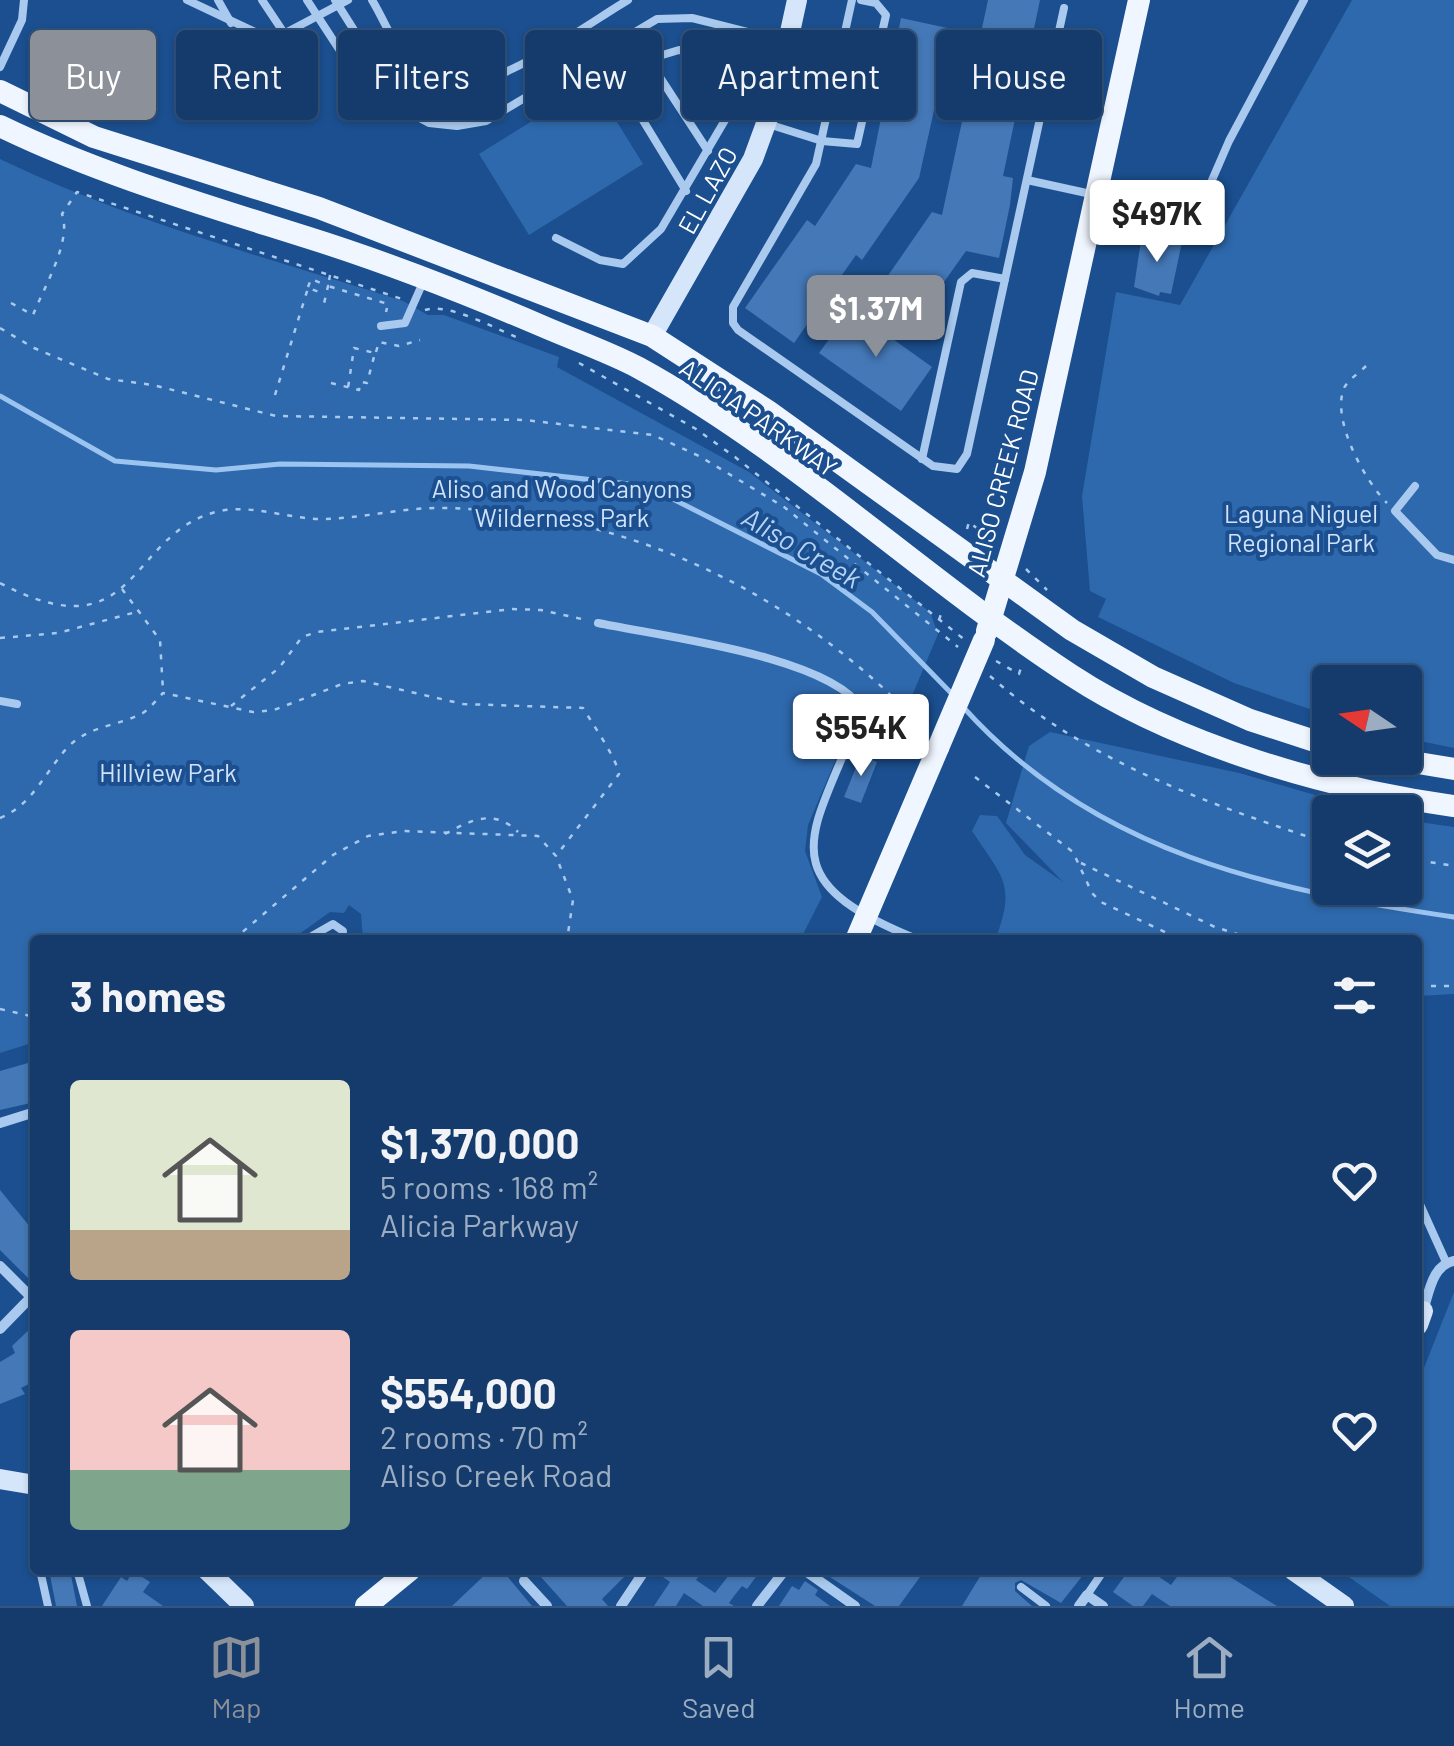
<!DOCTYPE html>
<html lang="en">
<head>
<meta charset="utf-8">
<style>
  :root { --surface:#143b6b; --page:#1d4271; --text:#f1f3f6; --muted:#9dadc1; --line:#33557e; --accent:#8c9099 }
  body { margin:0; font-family:Barlow,sans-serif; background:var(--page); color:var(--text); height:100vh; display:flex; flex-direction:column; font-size:38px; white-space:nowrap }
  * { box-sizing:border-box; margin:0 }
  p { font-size:32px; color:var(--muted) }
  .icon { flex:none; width:55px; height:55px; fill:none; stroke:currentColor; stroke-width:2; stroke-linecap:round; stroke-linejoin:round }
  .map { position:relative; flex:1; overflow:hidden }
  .drawer { position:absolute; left:30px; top:935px; width:1392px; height:640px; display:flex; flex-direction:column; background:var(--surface); border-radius:10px; box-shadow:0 2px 8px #0004,0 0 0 2px var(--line) }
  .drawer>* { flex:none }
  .banner { position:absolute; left:30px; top:30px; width:1395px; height:90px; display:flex; gap:20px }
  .needle { width:65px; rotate:283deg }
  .controls { position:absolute; left:1312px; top:665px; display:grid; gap:20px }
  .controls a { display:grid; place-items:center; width:110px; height:110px; border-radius:10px; background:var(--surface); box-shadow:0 2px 8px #0004,0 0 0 2px var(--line); font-size:50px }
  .price { position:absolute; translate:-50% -85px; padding:0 22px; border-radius:10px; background:#fff; color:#222; font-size:32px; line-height:65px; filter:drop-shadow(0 2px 5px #0008) }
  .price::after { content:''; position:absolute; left:50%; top:60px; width:30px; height:22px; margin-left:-15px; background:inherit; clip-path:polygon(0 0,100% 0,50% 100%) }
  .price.current { background:var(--accent); color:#fff }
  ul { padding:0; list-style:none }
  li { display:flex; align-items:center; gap:30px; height:250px; padding:0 40px }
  li span { display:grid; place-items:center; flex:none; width:280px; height:200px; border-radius:10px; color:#555 }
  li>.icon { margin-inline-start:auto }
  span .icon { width:120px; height:120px; fill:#fffc; stroke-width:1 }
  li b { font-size:42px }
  h2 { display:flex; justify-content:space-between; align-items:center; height:120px; padding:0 40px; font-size:42px }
  .tag { padding:0 35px; border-radius:10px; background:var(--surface); box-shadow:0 2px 8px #0004,0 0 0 2px var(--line); font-size:35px; line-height:90px }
  .tag.current { background:var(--accent); color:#fff }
  .tabs { display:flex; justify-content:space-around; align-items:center; height:140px; border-top:2px solid var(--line); background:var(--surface); font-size:28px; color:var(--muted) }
  .tabs a { display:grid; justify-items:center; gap:5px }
  .tabs .current { color:var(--accent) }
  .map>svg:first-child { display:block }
</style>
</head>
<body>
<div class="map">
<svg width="1454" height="1606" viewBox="0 0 1454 1606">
  <rect width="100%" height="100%" fill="#1b4f8f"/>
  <g fill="#2e69ad">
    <polygon points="1352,0 1454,0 1454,748 1405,738 1405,682 1330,682 1330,716 1234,683 1098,617 1106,599 1090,591 1082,496 1116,292 1180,305"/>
    <polygon points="593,83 643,164 529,235 479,154"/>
    <path d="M0 159C129 221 267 258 403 301L428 315H444L559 357 557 367 749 472 930 612 938 634 901 722 861 700 808 825 805 851 822 897 800 940H363L361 914 349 905 344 913 330 912 291 940H35V1042L0 1053Z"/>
    <path d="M1050 732 1239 773 1374 812H1330V888H1405V820L1454 827V994L1418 996V940H995C1017 884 1002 877 972 831L980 815 997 816 1025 855 1063 882 1006 823 1029 746Z"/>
    <polygon points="1454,1292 1454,1606 1390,1606 1339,1570 1418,1570 1418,1383"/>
  </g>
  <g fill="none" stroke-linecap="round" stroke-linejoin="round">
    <g stroke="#9cc4f0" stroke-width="5">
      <polyline points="0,396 115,461 216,470 280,464 469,466 629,484 661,493 821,574 872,612 954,696"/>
      <path d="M964 708C1095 853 1270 890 1454 917"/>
    </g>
  </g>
  <g fill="#4478b7">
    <polygon points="988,0 1040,0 1003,176 1013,178 1010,205 999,258 966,251 927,306 943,317 931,333 880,297 892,280 887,277 932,212 942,215"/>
    <polygon points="901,18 952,29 919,178 862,260 856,255 794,343 745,308 807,220 815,226 856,164 871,168"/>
    <polygon points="1142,234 1182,242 1171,294 1160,292 1159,296 1134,287"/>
    <polygon points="851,309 932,367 901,411 819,353"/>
    <polygon points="861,755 877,762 861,803 844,797"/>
    <polygon points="35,1061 35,1102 0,1110 0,1071"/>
    <polygon points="0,1190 35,1233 35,1271 28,1278 0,1250"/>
    <polygon points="35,1324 35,1381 21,1388 25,1394 0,1404 0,1362 15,1353 12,1346"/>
    <polygon points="49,1570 70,1570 77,1606 56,1606"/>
    <polygon points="490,1570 502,1570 532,1606 452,1606"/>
    <polygon points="546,1570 617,1570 624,1577 602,1599 608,1606 567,1606 540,1576"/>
    <polygon points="668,1570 703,1570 696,1580 715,1593 733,1570 761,1570 747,1589 742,1586 734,1596 729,1603 734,1606 703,1606 684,1593 676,1606 654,1606 670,1582 663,1577"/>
    <polygon points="819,1570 925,1570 899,1606 875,1606"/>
    <polygon points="984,1570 1087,1570 1061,1603 1021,1580 1015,1583 1015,1591 1032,1606 962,1606"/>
    <polygon points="1129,1570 1149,1570 1171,1585 1182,1570 1219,1570 1277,1606 1170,1606 1152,1594 1143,1606 1133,1606 1113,1592"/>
    <polygon points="133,1571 150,1582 143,1592 163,1606 102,1606 121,1577 127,1581"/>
    <polygon points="805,1581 818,1590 815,1595 830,1606 779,1606 792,1586 799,1590"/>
  </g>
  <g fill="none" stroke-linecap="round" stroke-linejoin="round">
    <g stroke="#a9c9ee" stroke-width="2.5" stroke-dasharray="5 8" stroke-linecap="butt">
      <polyline points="330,275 328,286 388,304 386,312"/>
      <polyline points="308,287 311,279 328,286 323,308"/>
      <path d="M11 303 33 315C44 287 72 241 62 214L77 192 402 299"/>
      <path d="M425 310C449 303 492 327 516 337"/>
      <polyline points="0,328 34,348 108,379 153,385 276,416 525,420 653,435 699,456 784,507 958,647"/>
      <polyline points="376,352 379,342 399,346 420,340"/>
      <polyline points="579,363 696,429 735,457 965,640"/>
      <path d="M1366 366C1359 373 1348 380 1344 388 1331 420 1365 481 1387 503"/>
      <polyline points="331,383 359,390 361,382 367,383 375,353 354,348 348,388"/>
      <polyline points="275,395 308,288 325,294"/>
      <polyline points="967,529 969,522 993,541"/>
      <polyline points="1026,569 1047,590"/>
      <path d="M0 583C140 657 127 531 220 511 253 504 292 520 325 519 363 518 400 508 438 508 613 509 776 583 900 704"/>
      <polyline points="122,589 160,640 163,691"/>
      <polyline points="939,620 943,608"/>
      <polyline points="0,638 58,633 140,611"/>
      <polyline points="996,661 1019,674 1022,664"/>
      <path d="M990 676C1087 762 1209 804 1330 844"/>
      <polyline points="231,706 279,668 302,637 317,632 512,609 541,610 586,620"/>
      <polyline points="890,751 887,749 903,708"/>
      <polyline points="975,777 1073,852 1092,893 1101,902 1182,940"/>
      <path d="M0 818C34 804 45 771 69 746 89 726 117 726 141 714 149 710 156 700 163 693L253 712 274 710 342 684 363 681 463 704 583 708C592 723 617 759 619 774L556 856"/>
      <path d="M445 834C471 820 494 808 518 832"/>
      <polyline points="1405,858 1454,866"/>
      <polyline points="1081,863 1215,927 1256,940"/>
      <polyline points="233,940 333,855 368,836 404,831 538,836 556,856 573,900 567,940"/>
      <polyline points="1418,986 1454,986"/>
      <polyline points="0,1009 35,1017"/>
    </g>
    <g stroke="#a9c9ee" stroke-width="8">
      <polyline points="187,0 272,40 348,0"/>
      <polyline points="218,0 231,23"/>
      <polyline points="262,0 286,36"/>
      <polyline points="307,0 365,89 429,123 457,126 486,121 657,19 692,18 788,42"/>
      <polyline points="335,0 383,76 385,97"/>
      <path d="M372 0C384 19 404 68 420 80 466 115 585 25 628 0"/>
      <polyline points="852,0 816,164 733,307 733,323 738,330 933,466 957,469 967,454 1064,8"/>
      <polyline points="600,50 686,191"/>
      <polyline points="648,59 708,151"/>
      <polyline points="0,67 22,20 24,0"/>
      <polyline points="768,124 822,141 857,144 886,15 876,3 861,0"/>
      <polyline points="1027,180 1196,217 1229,141 1304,0"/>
      <polyline points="556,238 600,260 623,264 661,229 728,115 690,52 679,50 609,71"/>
      <polyline points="381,326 405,323 424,280"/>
      <polyline points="922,459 961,282 972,273 1005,279"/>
      <polyline points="1415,486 1395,511 1437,555 1454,560"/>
      <path d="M598 623C659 636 830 656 862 709 815 834 761 877 919 940"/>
      <polyline points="0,701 17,704"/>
      <polyline points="305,940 333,924 343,931 342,940"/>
      <polyline points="1418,1200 1446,1262"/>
      <polyline points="35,1523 35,1545"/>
      <polyline points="40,1570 48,1606"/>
      <polyline points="77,1570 87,1606"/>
      <polyline points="1021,1587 1046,1606"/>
      <polyline points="1087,1595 1104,1570"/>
    </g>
    <g stroke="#a9c9ee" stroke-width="10">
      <polyline points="0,1123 35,1112"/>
      <polyline points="0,1266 31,1297"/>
      <path d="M1423 1311C1429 1293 1432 1265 1454 1261"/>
      <polyline points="0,1329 35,1293"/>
      <polyline points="804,1570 855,1606"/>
      <polyline points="524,1581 547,1606"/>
      <polyline points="621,1606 645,1570"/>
      <polyline points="757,1606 785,1570"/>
      <polyline points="1079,1606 1087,1595 1103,1606"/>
    </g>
    <g stroke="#d6e6fa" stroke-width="20">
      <polyline points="652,336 753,159 776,96 797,0"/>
      <polyline points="1418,1325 1423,1311"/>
      <polyline points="0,1479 35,1485"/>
      <polyline points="207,1570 244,1606"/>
      <polyline points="1293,1570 1344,1606"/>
    </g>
    <g stroke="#f0f6ff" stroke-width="22">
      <polyline points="0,91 94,137 319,208 652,336 768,411 1072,630 1153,677 1250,720 1330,746"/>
      <path d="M0 126C99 174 202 204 306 237 386 262 465 293 542 326 574 340 609 352 639 368 792 452 925 580 1071 675 1178 745 1328 789 1454 806"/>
      <polyline points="987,631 1035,472 1139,0"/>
      <polyline points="1388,758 1454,769"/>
      <polyline points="856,940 938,748"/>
      <polyline points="366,1606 410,1570"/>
    </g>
    <polyline stroke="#f0f6ff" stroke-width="22" points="938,748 984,640"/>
  </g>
  <g text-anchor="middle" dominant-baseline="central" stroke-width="8" stroke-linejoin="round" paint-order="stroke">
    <g font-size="25" fill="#fff" stroke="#1b4f8f">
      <text transform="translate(707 190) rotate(-61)">EL LAZO</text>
      <text transform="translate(759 417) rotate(35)">ALICIA PARKWAY</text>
      <text transform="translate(1002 473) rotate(-75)">ALISO CREEK ROAD</text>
    </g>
    <g font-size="25" fill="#cfe3fa" stroke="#1b4f8f">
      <text x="562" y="488">Aliso and Wood Canyons<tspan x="562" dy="29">Wilderness Park</tspan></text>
      <text x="1301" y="513">Laguna Niguel<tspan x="1301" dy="29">Regional Park</tspan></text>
      <text x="168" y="772">Hillview Park</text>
    </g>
    <g font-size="28" font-style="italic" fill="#b5d3f5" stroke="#1b4f8f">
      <text transform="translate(802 547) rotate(30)">Aliso Creek</text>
    </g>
  </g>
</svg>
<div class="controls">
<a><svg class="needle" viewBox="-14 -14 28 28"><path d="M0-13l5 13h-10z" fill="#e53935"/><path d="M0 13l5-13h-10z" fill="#9dadc1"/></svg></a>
<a><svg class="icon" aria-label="layers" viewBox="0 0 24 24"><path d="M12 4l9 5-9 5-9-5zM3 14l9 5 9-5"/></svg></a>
</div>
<b class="price" style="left:1157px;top:265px">$497K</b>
<b class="price current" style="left:876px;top:360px">$1.37M</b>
<b class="price" style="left:861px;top:779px">$554K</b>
<div class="banner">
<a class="tag current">Buy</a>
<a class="tag">Rent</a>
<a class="tag">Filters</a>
<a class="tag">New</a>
<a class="tag">Apartment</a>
<a class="tag">House</a>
</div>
<section class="drawer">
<h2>3 homes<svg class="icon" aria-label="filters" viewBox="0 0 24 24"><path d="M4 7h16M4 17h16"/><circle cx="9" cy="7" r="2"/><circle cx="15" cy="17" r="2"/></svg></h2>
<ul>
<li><span style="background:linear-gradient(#dfe7d0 75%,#b9a48a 0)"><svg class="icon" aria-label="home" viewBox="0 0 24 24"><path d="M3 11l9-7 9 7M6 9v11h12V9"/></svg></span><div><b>$1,370,000</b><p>5 rooms · 168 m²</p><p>Alicia Parkway</p></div><svg class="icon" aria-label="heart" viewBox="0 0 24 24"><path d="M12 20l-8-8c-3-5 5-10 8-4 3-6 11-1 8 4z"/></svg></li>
<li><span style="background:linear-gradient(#f6c9c9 70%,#7fa58c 0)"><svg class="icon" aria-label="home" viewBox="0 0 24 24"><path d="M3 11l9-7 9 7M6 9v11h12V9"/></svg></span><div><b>$554,000</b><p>2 rooms · 70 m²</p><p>Aliso Creek Road</p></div><svg class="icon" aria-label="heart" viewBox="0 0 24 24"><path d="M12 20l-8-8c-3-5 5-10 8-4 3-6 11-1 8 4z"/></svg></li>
</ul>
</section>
</div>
<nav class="tabs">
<a class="current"><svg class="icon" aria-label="map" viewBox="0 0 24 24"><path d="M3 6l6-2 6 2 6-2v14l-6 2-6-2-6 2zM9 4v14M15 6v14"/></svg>Map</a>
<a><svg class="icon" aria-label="saved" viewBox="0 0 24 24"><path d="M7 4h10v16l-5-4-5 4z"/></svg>Saved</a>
<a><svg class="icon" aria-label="home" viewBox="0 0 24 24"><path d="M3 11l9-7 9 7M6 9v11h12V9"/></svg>Home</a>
</nav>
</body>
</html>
